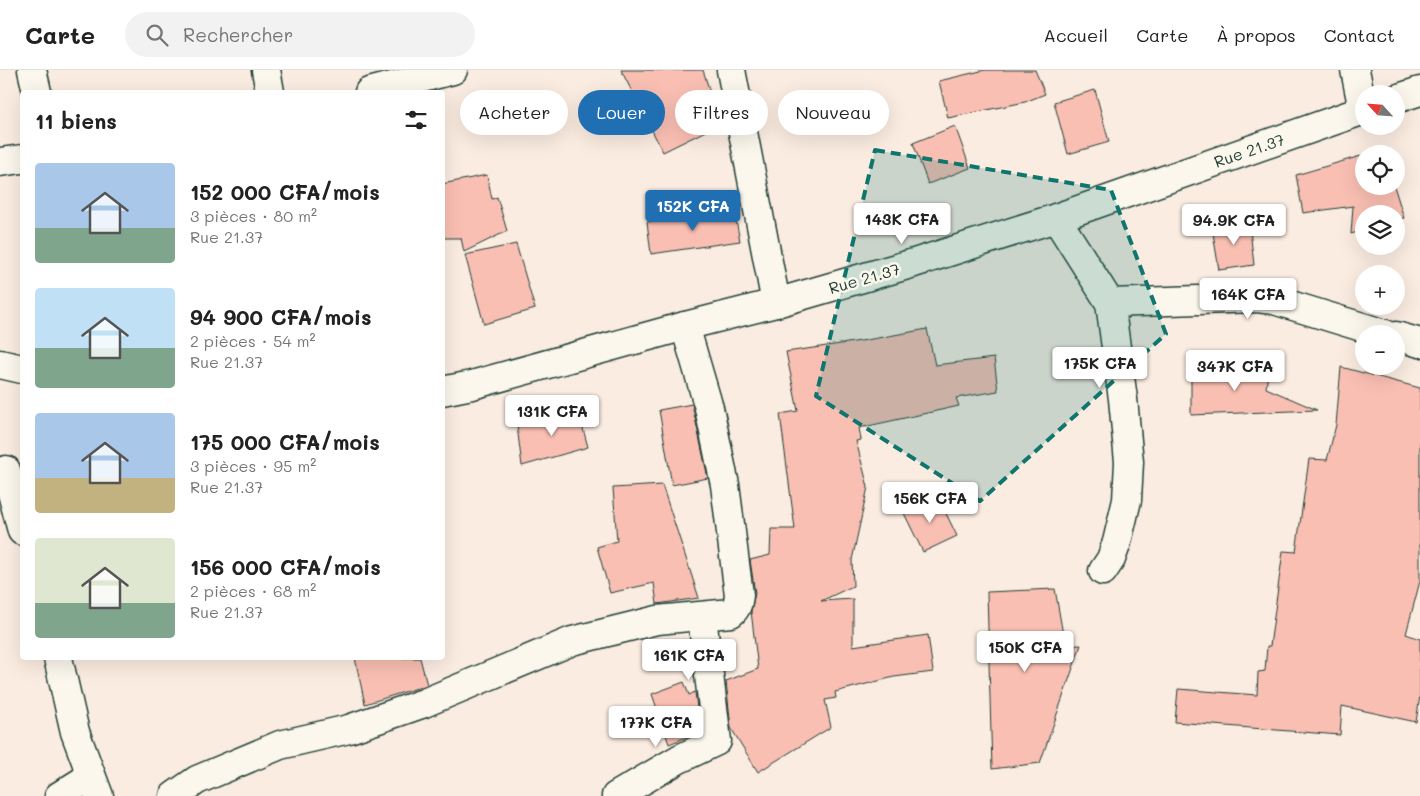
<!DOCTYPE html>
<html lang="fr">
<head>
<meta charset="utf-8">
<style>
  :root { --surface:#fff; --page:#f2f2f2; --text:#222; --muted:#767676; --line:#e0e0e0; --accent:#1f6fb2 }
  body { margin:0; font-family:Mali,sans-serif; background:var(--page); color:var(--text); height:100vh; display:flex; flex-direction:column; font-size:19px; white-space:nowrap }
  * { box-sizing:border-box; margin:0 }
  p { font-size:16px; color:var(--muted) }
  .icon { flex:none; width:28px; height:28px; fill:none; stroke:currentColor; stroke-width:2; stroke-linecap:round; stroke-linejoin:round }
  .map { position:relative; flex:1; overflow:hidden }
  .sheet { position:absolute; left:20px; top:20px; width:425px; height:570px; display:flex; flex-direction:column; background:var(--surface); border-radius:5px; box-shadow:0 5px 20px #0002 }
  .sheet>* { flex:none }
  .guide { position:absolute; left:460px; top:20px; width:475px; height:45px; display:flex; gap:10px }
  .needle { width:32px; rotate:296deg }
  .controls { position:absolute; left:1355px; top:15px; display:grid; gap:10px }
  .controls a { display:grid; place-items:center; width:50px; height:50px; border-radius:50%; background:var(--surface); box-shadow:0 5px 20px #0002; font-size:25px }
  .price { position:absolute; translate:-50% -42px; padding:0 11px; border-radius:5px; background:#fff; color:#222; font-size:16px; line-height:32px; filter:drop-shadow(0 1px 2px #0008) }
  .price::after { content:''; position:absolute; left:50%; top:30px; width:15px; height:11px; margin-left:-8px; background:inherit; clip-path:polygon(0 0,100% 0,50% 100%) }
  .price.current { background:var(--accent); color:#fff }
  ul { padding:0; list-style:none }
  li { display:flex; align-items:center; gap:15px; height:125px; padding:0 15px }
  li span { display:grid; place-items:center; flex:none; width:140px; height:100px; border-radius:5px; color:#555 }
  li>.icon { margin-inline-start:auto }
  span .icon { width:60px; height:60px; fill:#fffc; stroke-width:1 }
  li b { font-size:21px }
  h2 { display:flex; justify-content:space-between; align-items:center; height:60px; padding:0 15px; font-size:21px }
  .pill { padding:0 18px; border-radius:22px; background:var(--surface); box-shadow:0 5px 20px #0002; font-size:18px; line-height:45px }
  .pill.current { background:var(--accent); color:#fff }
  header { display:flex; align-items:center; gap:30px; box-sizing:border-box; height:70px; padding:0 25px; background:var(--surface); border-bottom:1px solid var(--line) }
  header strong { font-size:24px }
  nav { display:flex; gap:28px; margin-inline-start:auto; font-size:18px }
  .search { width:350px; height:45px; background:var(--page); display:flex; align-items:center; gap:12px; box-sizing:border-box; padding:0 18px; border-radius:28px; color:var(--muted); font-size:19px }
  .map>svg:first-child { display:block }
</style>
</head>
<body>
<header>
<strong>Carte</strong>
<div class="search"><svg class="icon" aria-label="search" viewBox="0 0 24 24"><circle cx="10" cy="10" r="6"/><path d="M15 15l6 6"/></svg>Rechercher</div>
<nav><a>Accueil</a><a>Carte</a><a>À propos</a><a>Contact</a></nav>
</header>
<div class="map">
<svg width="1420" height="726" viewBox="0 0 1420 726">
  <rect width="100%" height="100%" fill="#fbece1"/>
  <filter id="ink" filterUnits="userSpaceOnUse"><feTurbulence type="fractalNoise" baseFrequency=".02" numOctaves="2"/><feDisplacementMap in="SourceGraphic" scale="10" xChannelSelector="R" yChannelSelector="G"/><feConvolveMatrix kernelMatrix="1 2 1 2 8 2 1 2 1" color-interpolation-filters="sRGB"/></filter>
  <g filter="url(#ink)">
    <g fill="#fabfb3" stroke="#1f3d34">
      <polygon points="621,0 703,0 720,54 663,82"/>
      <polygon points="985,0 1035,0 1045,24 1025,32 948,48 939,11"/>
      <polygon points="1095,20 1109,72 1068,84 1054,32"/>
      <polygon points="955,56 970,98 928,114 913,73"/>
      <polygon points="1364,85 1364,116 1394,116 1404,148 1396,150 1396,144 1364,144 1364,160 1351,164 1353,136 1303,143 1296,105"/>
      <polygon points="487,105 492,129 497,127 507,161 464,182 461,168 442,168 442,114"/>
      <polygon points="734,140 740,171 651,184 647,152"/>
      <polygon points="1249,151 1254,195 1219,200 1212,157"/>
      <polygon points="516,174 535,239 484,254 465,185"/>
      <polygon points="927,259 935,295 994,288 998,321 956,328 959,336 859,358 861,370 856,371 868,417 852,490 853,516 821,531 853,529 853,576 928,565 933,602 894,607 835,622 836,628 825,630 831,657 758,702 731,658 726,611 758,599 751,541 755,523 750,490 770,485 771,459 795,459 780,344 798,341 786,282 861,271"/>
      <polygon points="1206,292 1268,304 1266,318 1317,340 1191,345 1191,293 1206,294"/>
      <polygon points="1341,297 1420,318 1420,511 1406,564 1420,569 1420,626 1416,652 1342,636 1340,665 1175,652 1178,619 1257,625 1258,602 1265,601 1267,576 1270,576 1283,481 1296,482 1309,389 1327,390 1336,355"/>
      <polygon points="692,334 708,408 672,415 659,340"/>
      <polygon points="577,337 588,377 522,396 517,356 539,352 539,348"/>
      <polygon points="662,415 699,528 657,534 654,513 610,523 597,477 617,471 613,418"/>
      <polygon points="937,425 957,466 923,482 903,441"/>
      <polygon points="1055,519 1065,576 1081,575 1040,693 992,699 987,522"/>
      <polygon points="355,588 420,588 427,615 365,634"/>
      <polygon points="684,612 689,625 695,622 700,662 669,674 652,624"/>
    </g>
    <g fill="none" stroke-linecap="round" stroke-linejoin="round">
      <g stroke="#1f3d34" stroke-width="31">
        <g id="minor">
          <polyline points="32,0 37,22"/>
          <polyline points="266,0 270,22"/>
          <polyline points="731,0 776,233"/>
          <polyline points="1355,0 1363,40"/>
          <polyline points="369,22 453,0"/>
          <polyline points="1396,29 1420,21"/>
          <polyline points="0,92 22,89"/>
          <polyline points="1056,148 1110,233 1123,329 1129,392 1127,430 1117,472 1111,489 1103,501"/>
          <polyline points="1110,233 1257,228 1274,230 1385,264"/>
          <polyline points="1396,266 1420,273"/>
          <polyline points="0,294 22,299"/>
          <polyline points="442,321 472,315 685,256 776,233 914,193 1056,148 1364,40"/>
          <polyline points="6,400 22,461"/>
          <polyline points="58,588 75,662 99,726"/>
          <polyline points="59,726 91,706"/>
          <path d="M174 726 197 710 280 675 349 659 424 633 572 571 657 550 731 543C737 538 738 533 739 525L725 415 709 338 685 256"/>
          <polyline points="616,726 679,689 717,671 702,547"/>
        </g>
      </g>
      <use href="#minor" stroke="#fbf7ec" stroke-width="28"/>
    </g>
  </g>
  <path fill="#0f766e" fill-opacity="0.2" stroke="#0f766e" stroke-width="4" stroke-dasharray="10 6" stroke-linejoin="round" d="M875 80 1111 120 1166 264 980 431 816 326Z"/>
  <g text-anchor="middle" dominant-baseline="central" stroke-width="5" stroke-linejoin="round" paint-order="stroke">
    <g font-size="16" fill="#1f3d34" stroke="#fbf7ec">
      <text transform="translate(1249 80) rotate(-19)">Rue 21.37</text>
      <text transform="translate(864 208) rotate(-16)">Rue 21.37</text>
    </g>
  </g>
</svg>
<div class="controls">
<a><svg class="needle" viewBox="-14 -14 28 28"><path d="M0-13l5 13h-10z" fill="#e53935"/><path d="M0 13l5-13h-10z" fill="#767676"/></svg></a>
<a><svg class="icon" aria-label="locate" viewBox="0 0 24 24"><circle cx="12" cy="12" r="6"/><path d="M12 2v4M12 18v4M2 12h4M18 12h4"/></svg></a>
<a><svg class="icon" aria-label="layers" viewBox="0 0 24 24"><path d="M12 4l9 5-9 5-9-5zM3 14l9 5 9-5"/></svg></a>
<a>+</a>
<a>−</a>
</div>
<b class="price current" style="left:693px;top:162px">152K CFA</b>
<b class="price" style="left:902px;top:175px">143K CFA</b>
<b class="price" style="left:1234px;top:176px">94.9K CFA</b>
<b class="price" style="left:1248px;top:250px">164K CFA</b>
<b class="price" style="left:1100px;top:319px">175K CFA</b>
<b class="price" style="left:1235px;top:322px">347K CFA</b>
<b class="price" style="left:552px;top:367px">131K CFA</b>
<b class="price" style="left:930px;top:454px">156K CFA</b>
<b class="price" style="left:1025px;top:603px">150K CFA</b>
<b class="price" style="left:689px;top:611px">161K CFA</b>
<b class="price" style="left:656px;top:678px">177K CFA</b>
<div class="guide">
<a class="pill">Acheter</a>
<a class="pill current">Louer</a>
<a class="pill">Filtres</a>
<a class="pill">Nouveau</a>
</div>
<section class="sheet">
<h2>11 biens<svg class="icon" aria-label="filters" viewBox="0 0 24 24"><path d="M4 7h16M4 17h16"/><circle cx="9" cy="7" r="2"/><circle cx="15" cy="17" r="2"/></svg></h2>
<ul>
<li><span style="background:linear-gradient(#a9c7e8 65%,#7fa58c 0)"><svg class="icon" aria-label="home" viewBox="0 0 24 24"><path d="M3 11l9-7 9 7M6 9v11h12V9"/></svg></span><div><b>152 000 CFA/mois</b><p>3 pièces · 80 m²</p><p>Rue 21.37</p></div></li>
<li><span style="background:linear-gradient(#bfe0f5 60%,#7fa58c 0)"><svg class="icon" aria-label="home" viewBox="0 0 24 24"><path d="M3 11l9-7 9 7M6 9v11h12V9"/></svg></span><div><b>94 900 CFA/mois</b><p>2 pièces · 54 m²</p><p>Rue 21.37</p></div></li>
<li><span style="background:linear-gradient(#a9c7e8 65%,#c2b280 0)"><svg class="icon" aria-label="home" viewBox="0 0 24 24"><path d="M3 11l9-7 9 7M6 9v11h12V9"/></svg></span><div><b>175 000 CFA/mois</b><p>3 pièces · 95 m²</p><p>Rue 21.37</p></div></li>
<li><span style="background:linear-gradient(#dfe7d0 65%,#7fa58c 0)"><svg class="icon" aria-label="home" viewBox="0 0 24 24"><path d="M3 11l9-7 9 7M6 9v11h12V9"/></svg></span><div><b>156 000 CFA/mois</b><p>2 pièces · 68 m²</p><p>Rue 21.37</p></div></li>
</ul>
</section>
</div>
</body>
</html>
